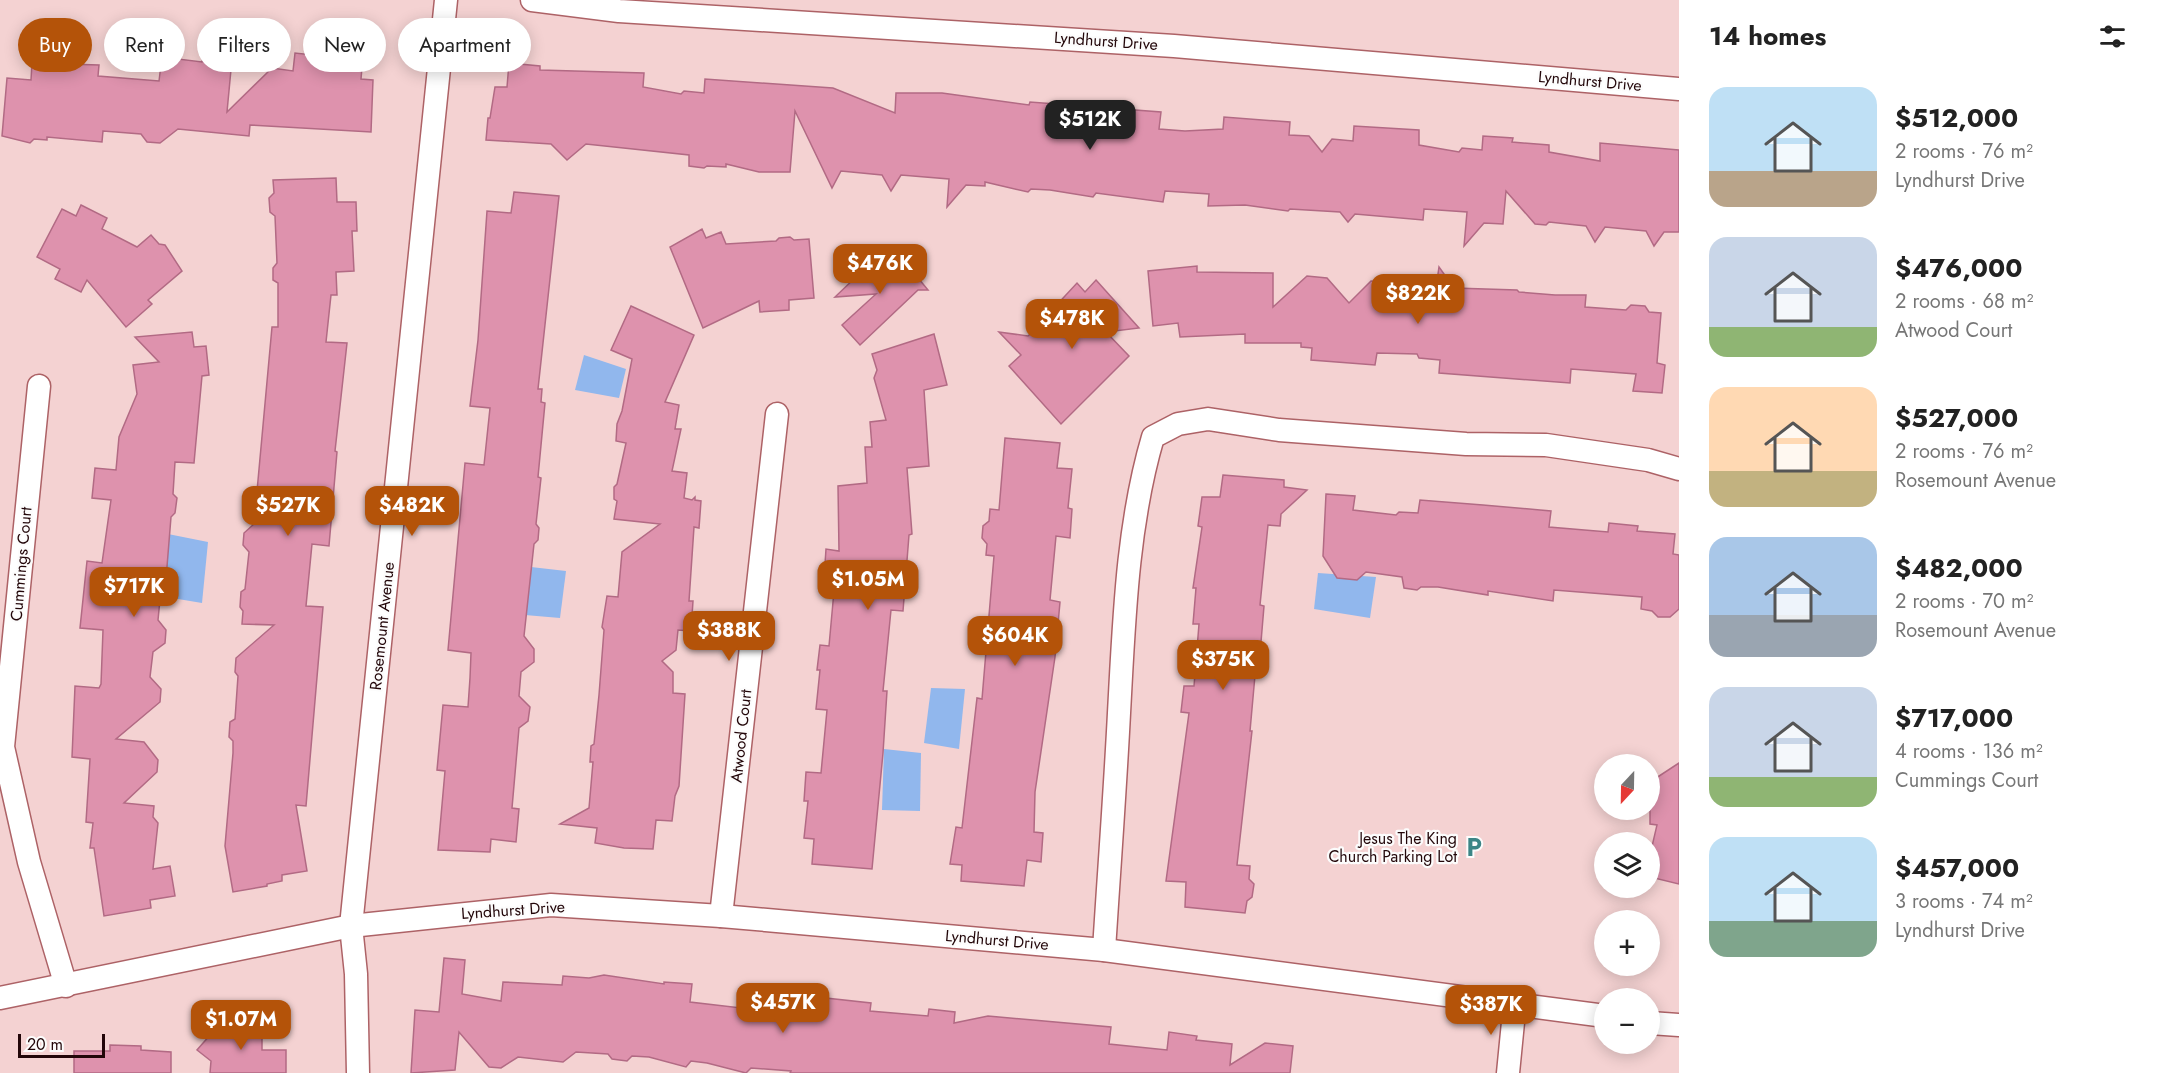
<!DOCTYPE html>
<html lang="en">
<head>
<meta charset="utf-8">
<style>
  :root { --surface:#fff; --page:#f6f6f6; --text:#222; --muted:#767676; --accent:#b45309 }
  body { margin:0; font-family:Jost,sans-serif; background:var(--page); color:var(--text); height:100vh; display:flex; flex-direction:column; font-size:22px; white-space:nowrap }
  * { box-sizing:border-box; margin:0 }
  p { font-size:20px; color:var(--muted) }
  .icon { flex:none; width:33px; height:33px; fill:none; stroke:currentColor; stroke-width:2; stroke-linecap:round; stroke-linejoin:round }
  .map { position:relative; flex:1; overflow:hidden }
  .panel { display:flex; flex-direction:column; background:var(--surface); width:480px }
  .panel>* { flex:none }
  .banner { position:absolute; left:18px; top:18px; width:570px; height:54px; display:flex; gap:12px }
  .needle { width:39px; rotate:202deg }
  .controls { position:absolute; left:1594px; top:754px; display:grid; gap:12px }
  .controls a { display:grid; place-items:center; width:66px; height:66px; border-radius:50%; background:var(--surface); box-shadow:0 3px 15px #0003; font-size:30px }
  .scale { position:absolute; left:18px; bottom:15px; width:87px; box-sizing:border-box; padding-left:6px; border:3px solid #220609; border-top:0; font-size:16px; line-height:21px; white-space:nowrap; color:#220609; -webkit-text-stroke:4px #fcfcfc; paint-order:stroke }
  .price { position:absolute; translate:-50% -51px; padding:0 14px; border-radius:12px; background:var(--accent); color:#fff; font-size:20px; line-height:39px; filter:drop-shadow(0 2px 3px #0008) }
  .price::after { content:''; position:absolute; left:50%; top:36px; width:18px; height:14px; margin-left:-9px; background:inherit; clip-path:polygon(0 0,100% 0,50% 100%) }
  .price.selected { background:#222; color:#fff }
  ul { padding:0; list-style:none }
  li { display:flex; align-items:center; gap:18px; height:150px; padding:0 30px }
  li span { display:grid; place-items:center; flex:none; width:168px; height:120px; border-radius:18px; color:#555 }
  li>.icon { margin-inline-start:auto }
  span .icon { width:72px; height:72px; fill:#fffc; stroke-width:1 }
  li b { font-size:26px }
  h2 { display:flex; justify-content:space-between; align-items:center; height:72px; padding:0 30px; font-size:26px }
  .tag { padding:0 21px; border-radius:27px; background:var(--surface); box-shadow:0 3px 15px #0003; font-size:21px; line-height:54px }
  .tag.selected { background:var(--accent); color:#fff }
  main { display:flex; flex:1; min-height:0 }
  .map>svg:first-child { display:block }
</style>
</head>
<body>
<main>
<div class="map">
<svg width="1679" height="1073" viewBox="0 0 1679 1073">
  <rect width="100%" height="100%" fill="#f4d2d2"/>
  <g fill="#91b7ed">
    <polygon points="584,355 626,369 619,398 575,390"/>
    <polygon points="158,532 208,542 202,603 148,594"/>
    <polygon points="531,567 566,571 560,618 525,615"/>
    <polygon points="1318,573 1376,577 1370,618 1314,609"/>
    <polygon points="931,688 965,689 959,749 924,743"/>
    <polygon points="884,749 921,753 920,811 882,810"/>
  </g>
  <g fill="#de92ad" stroke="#b26a84" stroke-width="1.5">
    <polygon points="332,52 363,55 361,79 373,80 371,132 250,125 249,136 178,129 160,143 147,142 141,134 103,131 102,142 47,137 47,140 34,139 30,143 2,136 7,78 31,80 32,63 99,65 98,76 159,81 162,57 202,62 203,56 232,59 227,112 272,68 293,71 295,53 331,57"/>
    <polygon points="509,63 540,66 540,70 644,73 643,87 681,94 684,91 704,93 705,79 833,88 895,113 896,93 942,93 1029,105 1030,102 1161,112 1159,129 1185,131 1223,129 1224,117 1290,122 1289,135 1309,136 1322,152 1332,139 1353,141 1354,126 1419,130 1419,145 1459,152 1462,148 1482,150 1483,136 1513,138 1512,142 1549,145 1549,152 1600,161 1600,143 1679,150 1679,232 1664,232 1654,246 1646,231 1605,227 1595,242 1586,226 1549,222 1546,225 1535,224 1506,191 1503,224 1484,223 1464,246 1467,212 1424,209 1423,220 1355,214 1348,222 1340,212 1290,209 1288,211 1245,205 1208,206 1209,194 1165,191 1163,202 1096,193 1093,197 1050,190 1031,189 1028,192 985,182 985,186 966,185 947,207 949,179 901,175 891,191 882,175 841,171 832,188 795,111 790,172 759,172 726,164 726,167 707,166 704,168 689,166 689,155 586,144 567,160 551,144 486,140 488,118 490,118 495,87 507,87"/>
    <polygon points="336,178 337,202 356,202 357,231 352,231 354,271 336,272 337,295 331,295 326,342 347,343 335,451 337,452 329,546 312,544 306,606 323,607 306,806 296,805 307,871 282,875 282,881 267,884 267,886 233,892 225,846 233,753 233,741 229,737 230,722 235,719 238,676 235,672 236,658 274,625 242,624 243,611 240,607 241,592 245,589 249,552 243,545 244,533 254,524 272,327 278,327 278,283 273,280 273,268 277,263 275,216 270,212 269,198 274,193 273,180"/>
    <polygon points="514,192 559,196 538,389 542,389 541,402 545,403 538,477 541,478 536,524 539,528 538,540 534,544 524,636 534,649 534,662 521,672 519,696 530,707 528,721 519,728 512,808 519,809 516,842 491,839 490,852 438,850 445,771 437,770 443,705 468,707 470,678 471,653 448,650 465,463 484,465 490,408 470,406 478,340 487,211 511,213"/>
    <polygon points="81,205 107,218 102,229 137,247 151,235 159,244 165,245 182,271 148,300 152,304 126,327 87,280 81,292 55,279 60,269 37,257 62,209 76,216"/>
    <polygon points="702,229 706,238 721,232 726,244 776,241 779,238 790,237 794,240 809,239 814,298 789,300 789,310 760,312 759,301 703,328 670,247"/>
    <polygon points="881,253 891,265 900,256 928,290 918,290 860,345 842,325 876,294 835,297"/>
    <polygon points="1197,266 1197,272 1273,273 1273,307 1307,276 1327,278 1349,303 1371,281 1392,282 1401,293 1435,295 1439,267 1454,288 1517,290 1519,292 1555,295 1586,295 1585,307 1626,310 1631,305 1645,306 1649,312 1661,313 1657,363 1665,365 1662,393 1633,391 1636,374 1571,369 1570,383 1439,373 1440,360 1419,358 1417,354 1377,353 1375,365 1311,360 1312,348 1301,347 1301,343 1245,343 1245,334 1180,337 1178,323 1153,326 1148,271"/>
    <polygon points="1096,280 1139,328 1106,332 1129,356 1061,424 1009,366 1021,355 999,332 1028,336 1054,312 1052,310 1077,283 1085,292"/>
    <polygon points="631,306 694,335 665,402 679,405 675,429 681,429 672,471 687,473 684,498 692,500 695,497 695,500 701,501 699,528 694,527 689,601 693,601 691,631 678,630 676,650 662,661 673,672 673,693 685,694 679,786 675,796 672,821 656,820 653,849 624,848 595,843 597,828 560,824 589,808 593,762 590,762 591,746 594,744 599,695 604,630 602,627 607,596 618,597 622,552 660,524 614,519 617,501 614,499 614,487 617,484 626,443 616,441 617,424 622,411 632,359 611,350"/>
    <polygon points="192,332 194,347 206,346 209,375 202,376 194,463 175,462 173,494 177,498 175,513 171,517 166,579 162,579 158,620 166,630 165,643 153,652 150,677 161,689 160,702 116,739 144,742 158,760 157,772 124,803 154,806 153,817 158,823 153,869 170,866 175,896 150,900 151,908 104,916 94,848 90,848 93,823 86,822 90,759 72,757 75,686 99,688 101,684 103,630 80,628 87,561 102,563 111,500 92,498 95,468 116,470 119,437 137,394 133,365 159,362 135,337"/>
    <polygon points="934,334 947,385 924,390 929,466 907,468 912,534 909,535 903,611 891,610 883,691 887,691 883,753 872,869 812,864 814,839 804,838 808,801 804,801 806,772 821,773 827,710 816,709 820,670 817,670 820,645 829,646 835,580 824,579 826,549 839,551 838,486 867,483 865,447 872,447 870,422 886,420 874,378 877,370 872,354"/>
    <polygon points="1005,438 1060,443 1057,468 1072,469 1068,508 1072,509 1070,538 1056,536 1050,600 1060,602 1055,657 1035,792 1034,832 1043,833 1041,862 1027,860 1024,886 961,881 962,865 950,864 956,827 962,828 977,698 982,699 994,556 986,555 987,544 982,538 983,526 989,521 990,509 999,510"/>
    <polygon points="1223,475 1284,480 1284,487 1307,490 1281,514 1280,526 1268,525 1260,605 1264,606 1260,654 1257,653 1250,731 1252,731 1237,865 1250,866 1249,879 1254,884 1252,897 1247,901 1245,913 1185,907 1186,882 1166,881 1189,713 1181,712 1184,686 1194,686 1199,624 1193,624 1196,588 1193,588 1202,527 1198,526 1202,497 1220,497"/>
    <polygon points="1326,494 1355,496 1353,510 1396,515 1399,512 1418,513 1420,500 1483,505 1551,511 1549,527 1608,532 1609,523 1638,526 1637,531 1675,534 1673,554 1679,555 1679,609 1670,617 1658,617 1652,611 1641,609 1642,597 1554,590 1553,601 1488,591 1488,595 1438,587 1421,587 1417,590 1404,588 1402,577 1366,572 1357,580 1337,578 1323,556"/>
    <polygon points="1679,763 1679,884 1650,877 1650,855 1657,825 1650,824 1650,782"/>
    <polygon points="444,958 465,960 462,994 501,1001 503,982 562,985 563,976 589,978 604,975 664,984 664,982 692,984 690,1002 741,1008 743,989 871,1003 870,1011 928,1016 929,1009 955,1012 954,1023 988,1016 1111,1027 1109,1044 1167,1050 1169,1032 1197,1036 1196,1040 1232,1044 1230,1065 1265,1043 1293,1046 1290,1073 790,1073 791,1071 751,1068 746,1073 707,1063 691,1061 686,1067 649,1057 632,1056 627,1061 612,1059 608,1054 576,1052 563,1062 518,1057 501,1068 489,1067 459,1032 455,1070 411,1073 415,1010 439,1012"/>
    <polygon points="211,1023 262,1024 262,1050 286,1050 286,1073 210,1073 211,1061 197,1050 211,1034"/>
    <polygon points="110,1045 141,1046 141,1050 171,1052 171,1073 74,1073 74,1051 110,1051"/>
  </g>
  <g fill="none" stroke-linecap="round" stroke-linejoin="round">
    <g stroke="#ad6266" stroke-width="25">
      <g id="minor">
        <polyline points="532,0 619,11 1174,46 1679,89"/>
        <polyline points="39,386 3,747 29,862 66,986"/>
        <polyline points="721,916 777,414"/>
        <path d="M1104 950C1109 871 1115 792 1119 713 1124 622 1127 525 1153 437L1178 424 1208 419 1279 430 1466 444 1546 445 1648 460 1679 469"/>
        <polyline points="0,998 351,926 551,905 721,916 1104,950 1605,1016"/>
        <polyline points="1650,1023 1679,1025"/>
        <polyline points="358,1073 356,974 351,926 446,0"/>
        <polyline points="1508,1073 1515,1002"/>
      </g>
    </g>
    <use href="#minor" stroke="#fff" stroke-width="22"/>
  </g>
  <defs>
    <g id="parking-bare" transform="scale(1.62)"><path d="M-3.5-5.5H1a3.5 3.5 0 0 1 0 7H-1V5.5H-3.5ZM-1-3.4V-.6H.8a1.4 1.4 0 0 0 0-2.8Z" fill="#3c8586" stroke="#fcfcfc" stroke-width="2.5" paint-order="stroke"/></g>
  </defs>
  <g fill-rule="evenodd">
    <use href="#parking-bare" x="1474" y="847"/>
  </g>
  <g text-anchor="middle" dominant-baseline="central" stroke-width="4.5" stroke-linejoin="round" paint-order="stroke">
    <g font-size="16" fill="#220609" stroke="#fcfcfc">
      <text transform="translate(1106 41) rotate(4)">Lyndhurst Drive</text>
      <text transform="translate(1590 81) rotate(5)">Lyndhurst Drive</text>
      <text transform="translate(21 564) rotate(-85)">Cummings Court</text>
      <text transform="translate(382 626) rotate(-84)">Rosemount Avenue</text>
      <text transform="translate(741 736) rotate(-84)">Atwood Court</text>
      <text transform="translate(513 910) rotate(-4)">Lyndhurst Drive</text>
      <text transform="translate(997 940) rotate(5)">Lyndhurst Drive</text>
    </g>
    <g font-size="16" fill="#220609" stroke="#fcfcfc" text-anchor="end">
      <text x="1457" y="838">Jesus The King<tspan x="1457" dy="18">Church Parking Lot</tspan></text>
    </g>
  </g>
</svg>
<div class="controls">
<a><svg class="needle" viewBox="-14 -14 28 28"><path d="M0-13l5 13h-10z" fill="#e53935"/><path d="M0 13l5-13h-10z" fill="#767676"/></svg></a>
<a><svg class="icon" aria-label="layers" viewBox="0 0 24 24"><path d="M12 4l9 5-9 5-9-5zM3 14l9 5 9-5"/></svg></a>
<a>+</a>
<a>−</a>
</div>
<div class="scale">20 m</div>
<b class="price selected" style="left:1090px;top:151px">$512K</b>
<b class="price" style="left:880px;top:295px">$476K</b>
<b class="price" style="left:1418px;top:325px">$822K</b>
<b class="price" style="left:1072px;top:350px">$478K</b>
<b class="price" style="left:288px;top:537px">$527K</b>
<b class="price" style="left:412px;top:537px">$482K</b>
<b class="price" style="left:868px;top:611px">$1.05M</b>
<b class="price" style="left:134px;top:618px">$717K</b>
<b class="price" style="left:729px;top:662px">$388K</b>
<b class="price" style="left:1015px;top:667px">$604K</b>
<b class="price" style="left:1223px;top:691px">$375K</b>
<b class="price" style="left:783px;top:1034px">$457K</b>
<b class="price" style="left:1491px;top:1036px">$387K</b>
<b class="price" style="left:241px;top:1051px">$1.07M</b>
<div class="banner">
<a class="tag selected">Buy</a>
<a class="tag">Rent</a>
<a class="tag">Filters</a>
<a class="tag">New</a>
<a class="tag">Apartment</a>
</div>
</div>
<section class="panel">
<h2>14 homes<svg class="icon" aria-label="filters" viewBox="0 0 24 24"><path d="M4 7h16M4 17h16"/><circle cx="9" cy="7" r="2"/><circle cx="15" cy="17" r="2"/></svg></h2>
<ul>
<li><span style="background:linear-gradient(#bfe0f5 70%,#b9a48a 0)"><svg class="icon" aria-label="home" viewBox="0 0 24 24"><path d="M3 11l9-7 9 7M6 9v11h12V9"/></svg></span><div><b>$512,000</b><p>2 rooms · 76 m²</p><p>Lyndhurst Drive</p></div></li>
<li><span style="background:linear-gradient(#c9d6e8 75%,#8fb573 0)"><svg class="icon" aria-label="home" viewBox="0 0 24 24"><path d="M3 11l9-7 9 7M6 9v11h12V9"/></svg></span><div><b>$476,000</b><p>2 rooms · 68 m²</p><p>Atwood Court</p></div></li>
<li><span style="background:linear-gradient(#ffd9b3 70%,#c2b280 0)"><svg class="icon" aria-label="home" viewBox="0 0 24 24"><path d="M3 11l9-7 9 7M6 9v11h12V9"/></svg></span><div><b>$527,000</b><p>2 rooms · 76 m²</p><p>Rosemount Avenue</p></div></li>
<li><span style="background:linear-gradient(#a9c7e8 65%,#9aa5b1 0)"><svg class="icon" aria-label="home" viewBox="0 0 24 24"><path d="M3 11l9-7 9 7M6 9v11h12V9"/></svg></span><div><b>$482,000</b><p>2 rooms · 70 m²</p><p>Rosemount Avenue</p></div></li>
<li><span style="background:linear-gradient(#c9d6e8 75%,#8fb573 0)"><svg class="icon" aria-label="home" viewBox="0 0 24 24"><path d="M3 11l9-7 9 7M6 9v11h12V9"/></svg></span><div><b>$717,000</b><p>4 rooms · 136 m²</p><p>Cummings Court</p></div></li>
<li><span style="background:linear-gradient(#bfe0f5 70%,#7fa58c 0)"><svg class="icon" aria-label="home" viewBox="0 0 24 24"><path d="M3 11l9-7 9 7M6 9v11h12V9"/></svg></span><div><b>$457,000</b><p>3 rooms · 74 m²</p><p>Lyndhurst Drive</p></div></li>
</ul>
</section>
</main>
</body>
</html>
